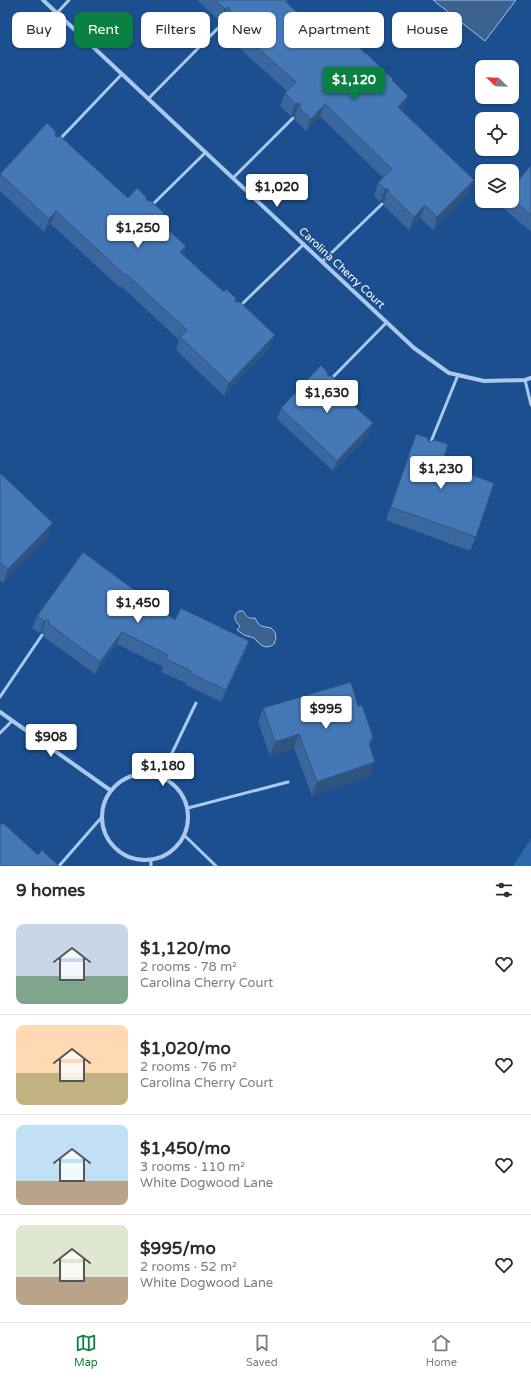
<!DOCTYPE html>
<html lang="en">
<head>
<meta charset="utf-8">
<style>
  :root { --surface:#fff; --page:#f7f7f7; --text:#2b2b33; --muted:#7c7c81; --line:#e1e1e2; --accent:#0b8043 }
  body { margin:0; font-family:"Varela Round",sans-serif; background:var(--page); color:var(--text); height:100vh; display:flex; flex-direction:column; font-size:15px; white-space:nowrap }
  * { box-sizing:border-box; margin:0 }
  p { font-size:13px; color:var(--muted) }
  .icon { flex:none; width:22px; height:22px; fill:none; stroke:currentColor; stroke-width:2; stroke-linecap:round; stroke-linejoin:round }
  .map { position:relative; height:866px; overflow:hidden }
  .drawer { display:flex; flex-direction:column; background:var(--surface); flex:1 }
  .drawer>* { flex:none }
  .top-card { position:absolute; left:12px; top:12px; width:507px; height:36px; display:flex; gap:8px }
  .needle { width:26px; rotate:293deg }
  .fabs { position:absolute; left:475px; top:60px; display:grid; gap:8px }
  .fabs a { display:grid; place-items:center; width:44px; height:44px; border-radius:8px; background:var(--surface); box-shadow:0 1px 3px #0004; font-size:20px }
  .price { position:absolute; translate:-50% -34px; padding:0 9px; border-radius:4px; background:#fff; color:#222; font-size:13px; line-height:26px; filter:drop-shadow(0 1px 2px #0008) }
  .price::after { content:''; position:absolute; left:50%; top:24px; width:12px; height:9px; margin-left:-6px; background:inherit; clip-path:polygon(0 0,100% 0,50% 100%) }
  .price.on { background:var(--accent); color:#fff }
  ul { padding:0; list-style:none }
  li { display:flex; align-items:center; gap:12px; height:100px; padding:0 16px }
  li+li { border-top:1px solid var(--line) }
  li span { display:grid; place-items:center; flex:none; width:112px; height:80px; border-radius:8px; color:#555 }
  li>.icon { margin-inline-start:auto }
  span .icon { width:48px; height:48px; fill:#fffc; stroke-width:1 }
  li b { font-size:17px }
  h2 { display:flex; justify-content:space-between; align-items:center; height:48px; padding:0 16px; font-size:17px }
  .pill { padding:0 14px; border-radius:8px; background:var(--surface); box-shadow:0 1px 3px #0004; font-size:14px; line-height:36px }
  .pill.on { background:var(--accent); color:#fff }
  .tabs { display:flex; justify-content:space-around; align-items:center; height:56px; border-top:1px solid var(--line); background:var(--surface); font-size:11px; color:var(--muted) }
  .tabs a { display:grid; justify-items:center; gap:2px }
  .tabs .on { color:var(--accent) }
  .map>svg:first-child { display:block }
</style>
</head>
<body>
<div class="map">
<svg width="531" height="866" viewBox="0 0 531 866">
  <rect width="100%" height="100%" fill="#1b4f8f"/>
  <polygon fill="#2e69ad" points="531,839 531,866 513,866"/>
  <g fill="#3c6290" stroke="#9cc4f0">
    <polygon points="433,0 516,0 485,41"/>
    <path d="M239 611H243C247 616 247 619 255 618L257 622 261 626 271 628 275 632 276 638 274 644 271 646 266 647 261 645 254 638 244 635 237 630 240 626C235 621 232 616 239 611Z"/>
  </g>
  <g fill="none" stroke-linecap="round" stroke-linejoin="round">
    <g stroke="#a9c9ee" stroke-width="3">
      <polyline points="57,13 69,0"/>
      <polyline points="148,99 223,23"/>
      <polyline points="60,139 122,74"/>
      <polyline points="233,178 293,118"/>
      <polyline points="151,206 206,152"/>
      <polyline points="322,262 382,204"/>
      <polyline points="240,306 304,244"/>
      <polyline points="331,379 387,322"/>
      <polyline points="525,380 531,405"/>
      <polyline points="430,444 458,375"/>
      <polyline points="0,697 42,635"/>
      <polyline points="0,733 12,721"/>
      <polyline points="161,776 196,703"/>
      <polyline points="188,808 288,782"/>
      <polyline points="184,835 216,866"/>
      <polyline points="59,866 101,818"/>
      <polyline points="151,866 151,861"/>
    </g>
    <g stroke="#a9c9ee" stroke-width="4">
      <polyline points="43,0 414,348 449,373 484,381 525,380 531,378"/>
      <polyline points="0,712 110,790"/>
      <circle cx="145" cy="817" r="43"/>
    </g>
  </g>
  <g fill="#3a679d">
    <polygon points="197,0 288,0 287,3 332,45 366,54 393,79 392,81 408,96 404,108 402,111 474,180 469,192 433,230 420,218 409,230 384,206 384,202 380,202 374,196 378,183 383,178 320,116 306,131 295,120 296,118 295,116 291,116 280,106 285,93 287,91 229,39 232,31 225,25 225,21 223,20 220,21"/>
    <polygon points="55,135 56,137 128,198 147,201 164,213 160,222 186,246 183,254 224,292 235,300 270,347 224,396 176,350 179,340 121,286 120,288 51,224 44,232 0,191 0,174"/>
    <polygon points="531,165 531,232 502,207 504,201 512,201 512,188"/>
    <polygon points="328,376 347,399 370,434 333,471 277,419 281,408"/>
    <polygon points="416,434 428,441 442,464 476,537 470,551 386,520"/>
    <polygon points="0,473 47,537 3,583 0,580"/>
    <polygon points="37,616 175,620 245,653 221,702 186,685 186,683 161,672 163,667 117,644 95,674 44,637 44,633 42,632 40,633 32,628"/>
    <polygon points="358,706 373,737 370,745 370,776 312,796 294,748 270,756 258,722 263,708"/>
  </g>
  <g fill="#305480">
    <polygon points="227,7 223,20 220,21 225,9"/>
    <polygon points="408,96 404,108 393,119 398,107"/>
    <polygon points="299,103 295,116 291,116 295,104"/>
    <polygon points="325,104 320,116 306,131 311,119"/>
    <polygon points="474,180 469,192 433,230 437,217"/>
    <polygon points="385,189 388,189 384,202 380,202"/>
    <polygon points="425,205 420,218 409,230 414,217"/>
    <polygon points="56,211 51,224 44,232 49,219"/>
    <polygon points="164,213 159,226 157,220"/>
    <polygon points="186,246 181,258 180,252"/>
    <polygon points="275,335 270,347 224,396 229,383"/>
    <polygon points="349,392 346,402 344,397"/>
    <polygon points="373,423 370,434 333,471 337,461"/>
    <polygon points="53,523 47,537 3,583 8,569"/>
    <polygon points="46,620 42,632 40,633 44,621"/>
    <polygon points="122,632 117,644 95,674 100,662"/>
    <polygon points="249,641 245,653 221,702 226,690"/>
    <polygon points="299,734 294,748 270,756 275,742"/>
    <polygon points="375,762 370,776 312,796 317,782"/>
  </g>
  <g fill="#4478b7" stroke="#305480">
    <polygon points="215,0 287,0 286,2 332,45 343,33 366,54 367,54 393,79 392,80 408,96 398,107 474,180 437,217 425,205 414,217 389,193 388,189 385,189 378,183 392,169 325,104 311,119 299,108 301,105 299,103 295,104 285,93 296,82 233,26 239,20 230,13 230,9 227,7 225,9"/>
    <polygon points="47,123 56,132 55,135 56,137 60,136 128,198 137,188 146,197 147,201 151,201 164,213 157,220 186,246 180,252 224,292 226,289 236,298 235,300 236,302 240,302 275,335 229,383 180,337 187,330 126,274 125,275 56,211 49,219 0,174"/>
    <polygon points="531,165 531,215 512,199 512,188"/>
    <polygon points="321,365 327,372 328,376 332,376 349,392 344,397 373,423 337,461 281,408"/>
    <polygon points="416,434 428,438 428,441 430,442 434,440 448,444 442,464 494,483 476,537 391,507"/>
    <polygon points="0,473 53,523 8,569 0,562"/>
    <polygon points="83,552 175,620 181,608 249,641 226,690 190,673 191,671 166,659 168,655 122,632 100,662 49,624 49,620 46,620 44,621 37,616"/>
    <polygon points="351,682 358,706 362,705 373,737 369,744 375,762 317,782 299,734 275,742 263,708"/>
    <polygon points="3,823 38,855 42,850 59,866 0,866 0,825"/>
  </g>
  <g text-anchor="middle" dominant-baseline="central" stroke-width="3.5" stroke-linejoin="round" paint-order="stroke">
    <g font-size="11" fill="#fff" stroke="#1b4f8f">
      <text transform="translate(342 268) rotate(43)">Carolina Cherry Court</text>
    </g>
  </g>
</svg>
<div class="fabs">
<a><svg class="needle" viewBox="-14 -14 28 28"><path d="M0-13l5 13h-10z" fill="#e53935"/><path d="M0 13l5-13h-10z" fill="#7c7c81"/></svg></a>
<a><svg class="icon" aria-label="locate" viewBox="0 0 24 24"><circle cx="12" cy="12" r="6"/><path d="M12 2v4M12 18v4M2 12h4M18 12h4"/></svg></a>
<a><svg class="icon" aria-label="layers" viewBox="0 0 24 24"><path d="M12 4l9 5-9 5-9-5zM3 14l9 5 9-5"/></svg></a>
</div>
<b class="price on" style="left:354px;top:101px">$1,120</b>
<b class="price" style="left:277px;top:208px">$1,020</b>
<b class="price" style="left:138px;top:249px">$1,250</b>
<b class="price" style="left:327px;top:414px">$1,630</b>
<b class="price" style="left:441px;top:490px">$1,230</b>
<b class="price" style="left:138px;top:624px">$1,450</b>
<b class="price" style="left:326px;top:730px">$995</b>
<b class="price" style="left:51px;top:758px">$908</b>
<b class="price" style="left:163px;top:787px">$1,180</b>
<div class="top-card">
<a class="pill">Buy</a>
<a class="pill on">Rent</a>
<a class="pill">Filters</a>
<a class="pill">New</a>
<a class="pill">Apartment</a>
<a class="pill">House</a>
</div>
</div>
<section class="drawer">
<h2>9 homes<svg class="icon" aria-label="filters" viewBox="0 0 24 24"><path d="M4 7h16M4 17h16"/><circle cx="9" cy="7" r="2"/><circle cx="15" cy="17" r="2"/></svg></h2>
<ul>
<li><span style="background:linear-gradient(#c9d6e8 65%,#7fa58c 0)"><svg class="icon" aria-label="home" viewBox="0 0 24 24"><path d="M3 11l9-7 9 7M6 9v11h12V9"/></svg></span><div><b>$1,120/mo</b><p>2 rooms · 78 m²</p><p>Carolina Cherry Court</p></div><svg class="icon" aria-label="heart" viewBox="0 0 24 24"><path d="M12 20l-8-8c-3-5 5-10 8-4 3-6 11-1 8 4z"/></svg></li>
<li><span style="background:linear-gradient(#ffd9b3 60%,#c2b280 0)"><svg class="icon" aria-label="home" viewBox="0 0 24 24"><path d="M3 11l9-7 9 7M6 9v11h12V9"/></svg></span><div><b>$1,020/mo</b><p>2 rooms · 76 m²</p><p>Carolina Cherry Court</p></div><svg class="icon" aria-label="heart" viewBox="0 0 24 24"><path d="M12 20l-8-8c-3-5 5-10 8-4 3-6 11-1 8 4z"/></svg></li>
<li><span style="background:linear-gradient(#bfe0f5 70%,#b9a48a 0)"><svg class="icon" aria-label="home" viewBox="0 0 24 24"><path d="M3 11l9-7 9 7M6 9v11h12V9"/></svg></span><div><b>$1,450/mo</b><p>3 rooms · 110 m²</p><p>White Dogwood Lane</p></div><svg class="icon" aria-label="heart" viewBox="0 0 24 24"><path d="M12 20l-8-8c-3-5 5-10 8-4 3-6 11-1 8 4z"/></svg></li>
<li><span style="background:linear-gradient(#dfe7d0 65%,#b9a48a 0)"><svg class="icon" aria-label="home" viewBox="0 0 24 24"><path d="M3 11l9-7 9 7M6 9v11h12V9"/></svg></span><div><b>$995/mo</b><p>2 rooms · 52 m²</p><p>White Dogwood Lane</p></div><svg class="icon" aria-label="heart" viewBox="0 0 24 24"><path d="M12 20l-8-8c-3-5 5-10 8-4 3-6 11-1 8 4z"/></svg></li>
</ul>
</section>
<nav class="tabs">
<a class="on"><svg class="icon" aria-label="map" viewBox="0 0 24 24"><path d="M3 6l6-2 6 2 6-2v14l-6 2-6-2-6 2zM9 4v14M15 6v14"/></svg>Map</a>
<a><svg class="icon" aria-label="saved" viewBox="0 0 24 24"><path d="M7 4h10v16l-5-4-5 4z"/></svg>Saved</a>
<a><svg class="icon" aria-label="home" viewBox="0 0 24 24"><path d="M3 11l9-7 9 7M6 9v11h12V9"/></svg>Home</a>
</nav>
</body>
</html>
